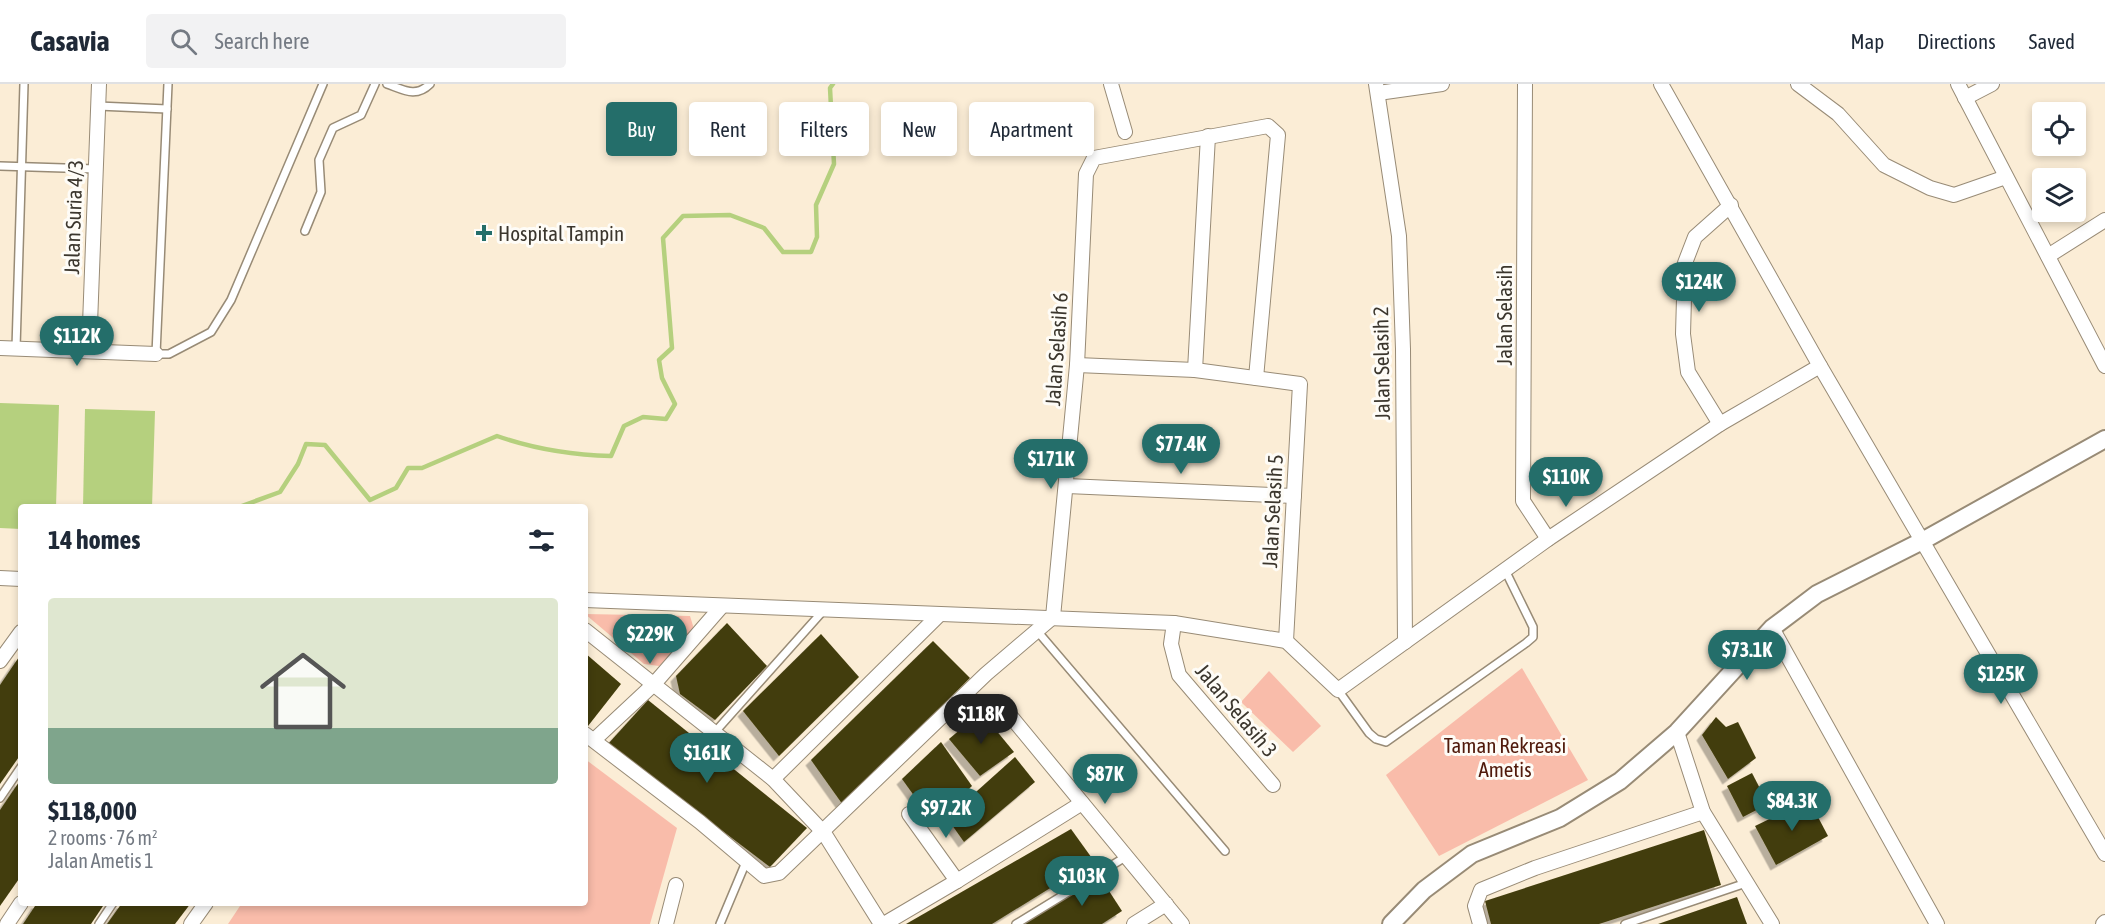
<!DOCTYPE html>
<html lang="en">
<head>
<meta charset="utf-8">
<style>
  :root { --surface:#fff; --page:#f2f2f3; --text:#1f2937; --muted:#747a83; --line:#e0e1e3; --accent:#246e6a }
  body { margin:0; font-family:"Asap Condensed",sans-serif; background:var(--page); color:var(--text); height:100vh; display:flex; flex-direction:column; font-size:22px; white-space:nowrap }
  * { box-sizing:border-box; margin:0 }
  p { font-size:20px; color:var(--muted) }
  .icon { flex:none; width:33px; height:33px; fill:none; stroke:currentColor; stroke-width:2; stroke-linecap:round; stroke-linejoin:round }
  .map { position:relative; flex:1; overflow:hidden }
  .sheet { position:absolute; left:18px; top:420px; width:570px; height:402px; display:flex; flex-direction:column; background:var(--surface); border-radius:6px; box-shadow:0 3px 9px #0003 }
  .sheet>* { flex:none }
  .hud { position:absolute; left:606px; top:18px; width:570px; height:54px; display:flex; gap:12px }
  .buttons { position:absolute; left:2032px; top:18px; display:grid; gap:12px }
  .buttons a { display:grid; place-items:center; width:54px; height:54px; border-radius:6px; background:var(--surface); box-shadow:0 3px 9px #0003; font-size:30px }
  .price { position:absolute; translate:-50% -51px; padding:0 14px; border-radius:21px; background:var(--accent); color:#fff; font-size:20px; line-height:39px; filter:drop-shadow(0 2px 3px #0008) }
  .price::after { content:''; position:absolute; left:50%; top:36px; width:18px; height:14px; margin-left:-9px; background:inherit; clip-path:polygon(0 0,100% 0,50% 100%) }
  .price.active { background:#222; color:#fff }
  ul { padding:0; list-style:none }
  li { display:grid; align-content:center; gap:12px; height:318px; padding:0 30px }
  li+li { border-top:2px solid var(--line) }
  li span { display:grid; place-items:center; height:186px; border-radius:6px; color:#555 }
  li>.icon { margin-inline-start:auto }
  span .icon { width:108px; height:108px; fill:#fffc; stroke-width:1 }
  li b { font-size:26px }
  h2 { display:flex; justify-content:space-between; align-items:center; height:72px; padding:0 30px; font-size:26px }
  .pill { padding:0 21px; border-radius:6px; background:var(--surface); box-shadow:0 3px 9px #0003; font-size:21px; line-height:54px }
  .pill.active { background:var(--accent); color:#fff }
  header { display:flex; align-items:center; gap:36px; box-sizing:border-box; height:84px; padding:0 30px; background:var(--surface); border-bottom:2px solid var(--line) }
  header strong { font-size:28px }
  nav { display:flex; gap:33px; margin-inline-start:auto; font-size:21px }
  .search { width:420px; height:54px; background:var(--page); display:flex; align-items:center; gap:15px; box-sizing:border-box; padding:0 21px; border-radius:6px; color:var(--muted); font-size:22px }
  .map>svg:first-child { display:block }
</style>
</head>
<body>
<header>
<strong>Casavia</strong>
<div class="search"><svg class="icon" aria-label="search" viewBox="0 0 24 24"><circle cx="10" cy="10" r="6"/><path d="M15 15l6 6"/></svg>Search here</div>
<nav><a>Map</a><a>Directions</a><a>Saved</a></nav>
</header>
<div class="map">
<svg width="2105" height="840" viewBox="0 0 2105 840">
  <defs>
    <filter id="shadow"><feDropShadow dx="-5.5" dy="5.5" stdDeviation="0" flood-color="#0004"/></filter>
  </defs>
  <rect width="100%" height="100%" fill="#fbedd6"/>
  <g fill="#f9bcaa">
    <polygon points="585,530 690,532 694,545 659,582 644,580"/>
    <polygon points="1522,584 1588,696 1439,772 1386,691"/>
    <polygon points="1269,587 1321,642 1293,668 1241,618"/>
    <polygon points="585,675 677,744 650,840 228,840 242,819 585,819"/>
  </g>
  <g fill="#b5d07e">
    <polygon points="0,319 59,321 56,423 21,423 21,445 0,444"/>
    <polygon points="85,325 155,327 152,423 83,423"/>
  </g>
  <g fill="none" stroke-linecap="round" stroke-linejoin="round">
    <path stroke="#b5d07e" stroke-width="4.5" d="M239 423 280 408 298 380 306 360 325 361 370 416 396 404 408 384H422L497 352C534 365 572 371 611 372L624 342 643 333 666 335 675 320 662 294 659 276 672 264 663 154 683 132 730 131 764 144 783 168H811L817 153 816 121 834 80 830 4 833 0"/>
  </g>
  <g fill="#433d0b" filter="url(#shadow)">
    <polygon points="727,539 767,582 715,636 680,610 676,592"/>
    <polygon points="821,550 859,593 779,672 743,627"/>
    <polygon points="933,557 970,594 843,721 811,676"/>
    <polygon points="585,569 621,600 588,642 585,640"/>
    <polygon points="21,570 21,670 0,700 0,601"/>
    <polygon points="648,616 807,744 770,783 608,660"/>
    <polygon points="981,628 1014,668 980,692 949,655"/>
    <polygon points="1716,633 1726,643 1738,638 1756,674 1728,695 1702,651"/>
    <polygon points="941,658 972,702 933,738 902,695"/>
    <polygon points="1015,673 1035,698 964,758 947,734"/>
    <polygon points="1752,689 1768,720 1743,733 1727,702"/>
    <polygon points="21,695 21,792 0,822 0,726"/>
    <polygon points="1809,716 1828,752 1776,781 1755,742"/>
    <polygon points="1071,745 1094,777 992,840 906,840"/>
    <polygon points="1704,746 1721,801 1599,840 1491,840 1485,817"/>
    <polygon points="1100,793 1122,827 1102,840 1024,840"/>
    <polygon points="1737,813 1747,840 1658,840"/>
    <polygon points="37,819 105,819 91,840 23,840"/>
    <polygon points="122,819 191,819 175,840 107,840"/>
  </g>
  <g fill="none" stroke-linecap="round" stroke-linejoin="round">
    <g stroke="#988b76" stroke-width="10">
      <g id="service">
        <polyline points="168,0 156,270 169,270 211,248 231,216 323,0"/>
        <path d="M387 0C404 6 416 14 430 0"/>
        <polyline points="98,22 167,25"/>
        <polyline points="0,82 96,85"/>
        <polyline points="305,147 321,108 319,76 333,44 361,31 375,0"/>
        <polyline points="16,264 24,0"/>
        <polyline points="1038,548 1225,767"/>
        <polyline points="1338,606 1369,649 1376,655 1386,658 1526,559 1533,553 1533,543 1505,486"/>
        <polyline points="715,648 823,527"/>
        <polyline points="0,714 21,683"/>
        <polyline points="99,840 113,819"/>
        <polyline points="720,840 746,778"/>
        <polyline points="1016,840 1127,772"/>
        <polyline points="1625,840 1746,799"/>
      </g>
    </g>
    <g stroke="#988b76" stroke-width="16">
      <g id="minor">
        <polyline points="1111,0 1125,48"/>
        <polyline points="1376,0 1399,152 1403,265 1405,558"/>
        <polyline points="1525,0 1523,417 1548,455"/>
        <polyline points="1661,0 1820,282 2105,770"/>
        <polyline points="1798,0 1838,30 1884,81 1930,104 1954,111 2006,93"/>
        <polyline points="1958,0 2105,282"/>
        <polyline points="1378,9 1442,0"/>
        <polyline points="1965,14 1992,0"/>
        <polyline points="2048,172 2105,136"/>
        <polyline points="0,264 156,270"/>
        <polyline points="89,267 99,0"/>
        <polyline points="1077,281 1195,286 1300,300 1286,557"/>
        <polyline points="1195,286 1208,52"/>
        <polyline points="1720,340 1688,288 1683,250 1685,179 1695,153 1731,121"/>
        <polyline points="1067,402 1294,412"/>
        <polyline points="0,494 21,495"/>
        <polyline points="585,516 1174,539 1286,557 1338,606 1548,455 1720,340 1820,282"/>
        <polyline points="1174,539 1171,560 1179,591 1273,701"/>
        <polyline points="1772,544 1937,840"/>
        <polyline points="585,546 773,695 824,749 881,840"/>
        <polyline points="0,577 21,548"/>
        <polyline points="1003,623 1182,840"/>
        <polyline points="1677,648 1703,728 1772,840"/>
        <polyline points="585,650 700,738 764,792 779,789 986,590 1053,533 1077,281 1086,90 1094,74 1268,42 1278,51 1256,294"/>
        <polyline points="594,656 654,600 722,522"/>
        <polyline points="773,695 938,532"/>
        <polyline points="909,730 957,797"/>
        <polyline points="7,840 21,819"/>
        <polyline points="191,840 206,819"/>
        <polyline points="666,840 676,801"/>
        <polyline points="884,840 957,797 1082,719"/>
        <polyline points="1134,840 1166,820"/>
        <polyline points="1480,840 1475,822 1481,806 1535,784 1703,728"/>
        <polyline points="2103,840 2105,838"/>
      </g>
    </g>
    <g stroke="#988b76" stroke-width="20">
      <polyline id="tertiary" points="1391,840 1424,806 1472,770 1560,734 1620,697 1677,648 1772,544 1817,510 1924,456 2105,355"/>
    </g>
    <use href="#service" stroke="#fff" stroke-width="7"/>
    <use href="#minor" stroke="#fff" stroke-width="14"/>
    <use href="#tertiary" stroke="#fff" stroke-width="16"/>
  </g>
  <path fill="#246e6a" stroke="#fefcf7" stroke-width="2" d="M481 140h6v6h6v6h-6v6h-6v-6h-6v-6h6z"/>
  <g text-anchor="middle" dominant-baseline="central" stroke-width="6" stroke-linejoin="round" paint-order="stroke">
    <g font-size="21" fill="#3b362d" stroke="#fefcf7">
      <text transform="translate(73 133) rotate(-88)">Jalan Suria 4/3</text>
      <text transform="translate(1504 231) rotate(-90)">Jalan Selasih</text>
      <text transform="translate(1056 265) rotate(-86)">Jalan Selasih 6</text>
      <text transform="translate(1381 279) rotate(-91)">Jalan Selasih 2</text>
      <text transform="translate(1272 427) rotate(-87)">Jalan Selasih 5</text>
      <text transform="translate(1237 626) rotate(50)">Jalan Selasih 3</text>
    </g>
    <g font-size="21" fill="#3b362d" stroke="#fefcf7" text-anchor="start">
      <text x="498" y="149">Hospital Tampin</text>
    </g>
    <g font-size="21" fill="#501a0b" stroke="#fefcf7">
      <text x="1505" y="661">Taman Rekreasi<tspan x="1505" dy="24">Ametis</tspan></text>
    </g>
  </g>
</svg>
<div class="buttons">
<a><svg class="icon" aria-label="locate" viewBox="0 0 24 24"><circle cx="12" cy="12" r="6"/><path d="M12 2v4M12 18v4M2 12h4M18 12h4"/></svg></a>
<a><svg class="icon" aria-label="layers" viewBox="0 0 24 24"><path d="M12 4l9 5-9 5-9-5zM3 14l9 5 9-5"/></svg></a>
</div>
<b class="price" style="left:1699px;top:229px">$124K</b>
<b class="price" style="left:77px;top:283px">$112K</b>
<b class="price" style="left:1181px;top:391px">$77.4K</b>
<b class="price" style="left:1051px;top:406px">$171K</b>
<b class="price" style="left:1566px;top:424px">$110K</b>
<b class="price" style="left:650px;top:581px">$229K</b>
<b class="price" style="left:1747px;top:597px">$73.1K</b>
<b class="price" style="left:2001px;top:621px">$125K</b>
<b class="price active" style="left:981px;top:661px">$118K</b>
<b class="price" style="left:707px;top:700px">$161K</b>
<b class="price" style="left:1105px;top:721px">$87K</b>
<b class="price" style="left:1792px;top:748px">$84.3K</b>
<b class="price" style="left:946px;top:755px">$97.2K</b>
<b class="price" style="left:1082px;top:823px">$103K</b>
<div class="hud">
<a class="pill active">Buy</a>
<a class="pill">Rent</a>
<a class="pill">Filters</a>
<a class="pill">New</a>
<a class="pill">Apartment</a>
</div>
<section class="sheet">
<h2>14 homes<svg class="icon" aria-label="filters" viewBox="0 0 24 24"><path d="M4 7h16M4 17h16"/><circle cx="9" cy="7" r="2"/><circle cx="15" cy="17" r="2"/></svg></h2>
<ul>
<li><span style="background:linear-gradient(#dfe7d0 70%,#7fa58c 0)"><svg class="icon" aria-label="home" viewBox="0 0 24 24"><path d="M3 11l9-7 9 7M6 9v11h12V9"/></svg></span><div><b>$118,000</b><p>2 rooms · 76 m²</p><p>Jalan Ametis 1</p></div></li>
</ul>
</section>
</div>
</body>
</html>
